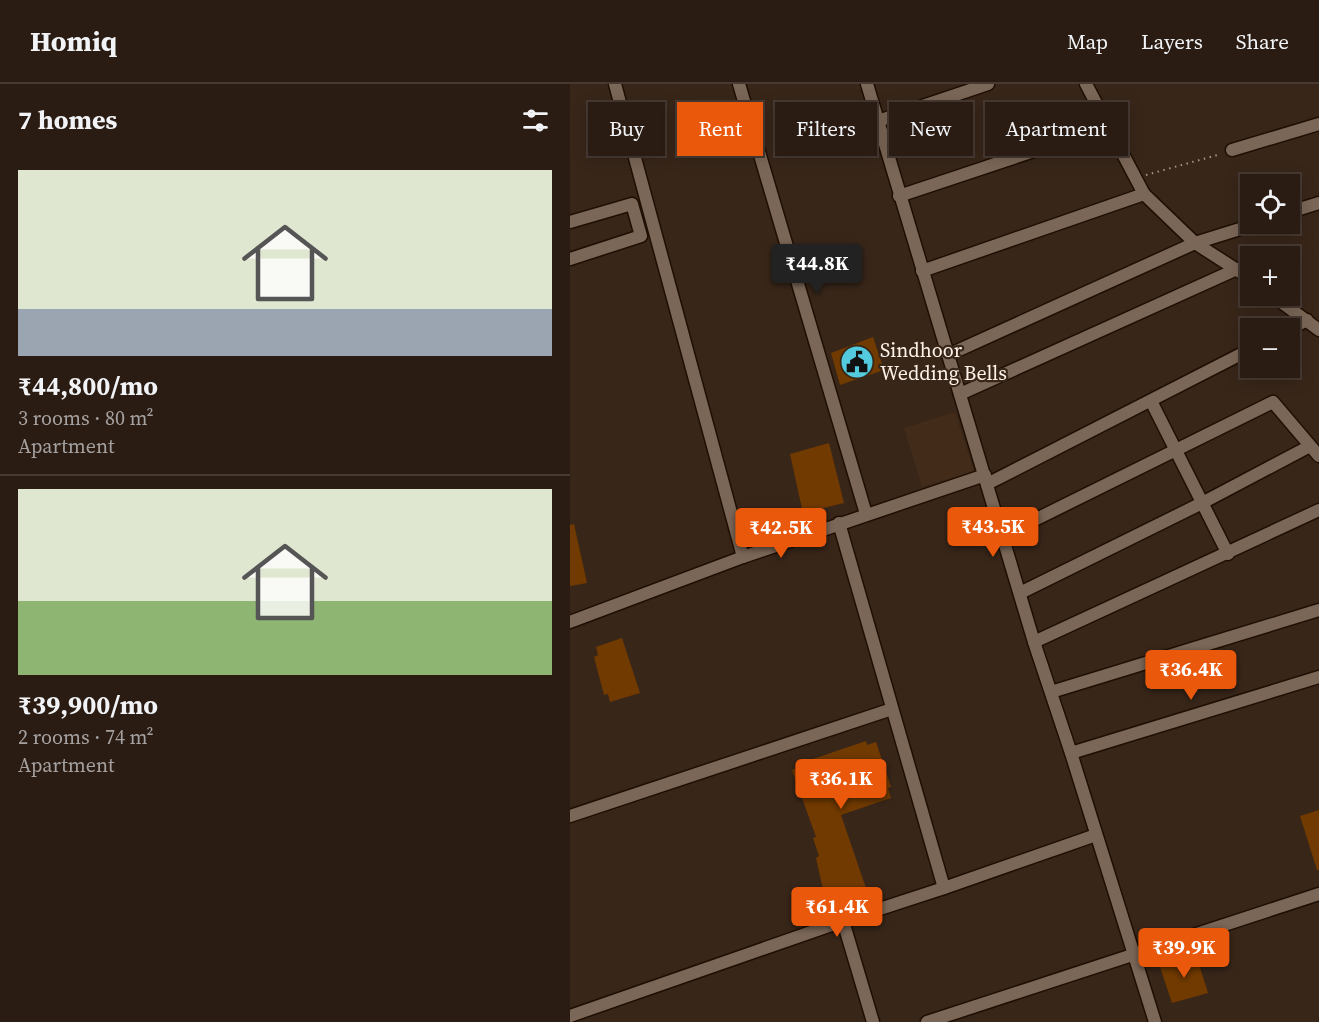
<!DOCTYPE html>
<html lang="en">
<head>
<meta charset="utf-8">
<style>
  :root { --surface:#2a1c13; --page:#362921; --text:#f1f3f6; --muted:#a5a1a0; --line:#463a33; --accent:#ea580c }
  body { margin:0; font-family:"Source Serif 4",serif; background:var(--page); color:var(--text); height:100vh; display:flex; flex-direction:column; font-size:22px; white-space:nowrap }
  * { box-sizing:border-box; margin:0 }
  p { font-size:20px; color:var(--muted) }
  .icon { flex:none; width:33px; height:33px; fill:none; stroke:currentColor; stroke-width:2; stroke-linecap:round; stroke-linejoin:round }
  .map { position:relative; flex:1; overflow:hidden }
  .drawer { display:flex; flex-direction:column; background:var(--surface); width:570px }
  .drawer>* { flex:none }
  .hud { position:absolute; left:18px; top:18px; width:570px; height:54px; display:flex; gap:12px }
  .controls { position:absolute; left:670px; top:90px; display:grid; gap:12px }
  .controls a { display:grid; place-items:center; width:60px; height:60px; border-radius:0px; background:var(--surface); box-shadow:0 3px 15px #0003,0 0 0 2px var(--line); font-size:30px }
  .price { position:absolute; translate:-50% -51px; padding:0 14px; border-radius:6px; background:var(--accent); color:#fff; font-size:20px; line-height:39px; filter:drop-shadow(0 2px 3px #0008) }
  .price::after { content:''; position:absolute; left:50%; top:36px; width:18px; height:14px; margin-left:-9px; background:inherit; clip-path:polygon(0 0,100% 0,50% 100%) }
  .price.on { background:#222; color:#fff }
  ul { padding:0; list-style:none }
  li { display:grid; align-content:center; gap:12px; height:318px; padding:0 18px }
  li+li { border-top:2px solid var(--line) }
  li span { display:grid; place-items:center; height:186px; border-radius:0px; color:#555 }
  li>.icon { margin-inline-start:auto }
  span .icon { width:108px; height:108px; fill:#fffc; stroke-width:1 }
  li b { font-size:26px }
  h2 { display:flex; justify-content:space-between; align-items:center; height:72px; padding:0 18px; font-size:26px }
  .chip { padding:0 21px; border-radius:0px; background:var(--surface); box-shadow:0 3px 15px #0003,0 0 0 2px var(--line); font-size:21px; line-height:54px }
  .chip.on { background:var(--accent); color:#fff }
  header { display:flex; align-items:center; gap:36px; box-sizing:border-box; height:84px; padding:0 30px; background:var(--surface); border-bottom:2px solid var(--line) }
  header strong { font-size:28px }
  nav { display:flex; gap:33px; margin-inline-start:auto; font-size:21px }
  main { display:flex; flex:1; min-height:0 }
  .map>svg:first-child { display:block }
</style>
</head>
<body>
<header>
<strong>Homiq</strong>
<nav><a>Map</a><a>Layers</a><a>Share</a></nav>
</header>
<main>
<section class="drawer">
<h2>7 homes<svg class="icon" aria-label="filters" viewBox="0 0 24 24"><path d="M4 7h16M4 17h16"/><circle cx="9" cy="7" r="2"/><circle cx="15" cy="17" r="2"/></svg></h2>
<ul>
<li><span style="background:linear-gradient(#dfe7d0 75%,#9aa5b1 0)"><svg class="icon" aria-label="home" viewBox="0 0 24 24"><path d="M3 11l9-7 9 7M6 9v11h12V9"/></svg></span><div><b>₹44,800/mo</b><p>3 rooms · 80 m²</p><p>Apartment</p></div></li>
<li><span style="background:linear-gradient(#dfe7d0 60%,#8fb573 0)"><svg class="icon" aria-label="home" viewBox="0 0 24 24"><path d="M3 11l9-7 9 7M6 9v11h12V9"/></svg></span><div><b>₹39,900/mo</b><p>2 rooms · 74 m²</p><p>Apartment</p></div></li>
</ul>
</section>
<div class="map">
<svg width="749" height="938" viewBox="0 0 749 938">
  <rect width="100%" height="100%" fill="#382619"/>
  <polygon fill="#422b19" points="385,328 404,387 352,403 334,344"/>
  <g fill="#713a00">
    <polygon points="303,253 314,286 270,301 261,269"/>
    <polygon points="259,359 274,419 233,429 220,370"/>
    <polygon points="4,440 17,499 0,502 0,441"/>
    <polygon points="52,554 70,609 40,618 38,610 34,611 24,573 28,571 26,563"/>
    <polygon points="296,657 297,661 306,658 321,703 318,704 321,714 271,731 297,807 292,808 293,811 265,819 264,816 261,817 258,809 255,810 252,801 246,774 249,772 243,754 246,753 222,686 234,681 234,678"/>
    <polygon points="749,726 749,786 747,786 730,732"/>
    <polygon points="626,871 638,909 602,919 590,883"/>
  </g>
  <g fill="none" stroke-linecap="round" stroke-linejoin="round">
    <g stroke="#1f0f03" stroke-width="15">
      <g id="minor">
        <polyline points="45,0 173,473"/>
        <polyline points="169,0 296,430"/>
        <polyline points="297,0 464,558 501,669 585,938"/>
        <polyline points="516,0 574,110 625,159 681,195"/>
        <polyline points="308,37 418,0"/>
        <polyline points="662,66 749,40"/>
        <polyline points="329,112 539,42"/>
        <polyline points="720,128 749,119"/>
        <polyline points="0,138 62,120 71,152 0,175"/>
        <polyline points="352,187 574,110"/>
        <polyline points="703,212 749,246"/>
        <polyline points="720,245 737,236"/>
        <polyline points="378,271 625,159 686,140"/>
        <polyline points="390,310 667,185"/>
        <polyline points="581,317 658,470"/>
        <polyline points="417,400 681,265"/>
        <polyline points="269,439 374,804"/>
        <polyline points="432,452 703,318 749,372"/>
        <polyline points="450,509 632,419 740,362"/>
        <polyline points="0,538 173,473 415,391"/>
        <polyline points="464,558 749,426"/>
        <polyline points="481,608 749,526"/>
        <polyline points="501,669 749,593"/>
        <polyline points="0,732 322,625"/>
        <polyline points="273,837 303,938"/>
        <polyline points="0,932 273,837 374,804 526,751"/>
        <polyline points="357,938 749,810"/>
      </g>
    </g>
    <polyline stroke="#a4958a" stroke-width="2" stroke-dasharray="1.5 4.5" stroke-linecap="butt" points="576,91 651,70"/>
    <use href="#minor" stroke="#7b6757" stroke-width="12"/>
  </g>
  <defs>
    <g id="civic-disc" transform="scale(1.725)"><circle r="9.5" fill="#54cade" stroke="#382619"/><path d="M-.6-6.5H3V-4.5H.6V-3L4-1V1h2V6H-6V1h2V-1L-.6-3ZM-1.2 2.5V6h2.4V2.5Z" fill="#111"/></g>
  </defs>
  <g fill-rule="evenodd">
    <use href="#civic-disc" x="287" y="278"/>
  </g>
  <g text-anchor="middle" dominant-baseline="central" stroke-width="4.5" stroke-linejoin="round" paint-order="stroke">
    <g font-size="20" fill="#fef2e9" stroke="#382619" text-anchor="start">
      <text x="310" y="266">Sindhoor<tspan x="310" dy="23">Wedding Bells</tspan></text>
    </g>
  </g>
</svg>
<div class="controls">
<a><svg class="icon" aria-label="locate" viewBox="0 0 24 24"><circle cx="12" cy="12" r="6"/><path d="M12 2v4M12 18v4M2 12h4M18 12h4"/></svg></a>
<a>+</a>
<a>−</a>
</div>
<b class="price on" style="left:247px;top:211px">₹44.8K</b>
<b class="price" style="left:423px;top:474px">₹43.5K</b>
<b class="price" style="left:211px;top:475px">₹42.5K</b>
<b class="price" style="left:621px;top:617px">₹36.4K</b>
<b class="price" style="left:271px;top:726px">₹36.1K</b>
<b class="price" style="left:267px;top:854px">₹61.4K</b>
<b class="price" style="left:614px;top:895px">₹39.9K</b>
<div class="hud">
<a class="chip">Buy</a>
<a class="chip on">Rent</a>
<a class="chip">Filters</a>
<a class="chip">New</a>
<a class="chip">Apartment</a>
</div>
</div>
</main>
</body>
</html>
